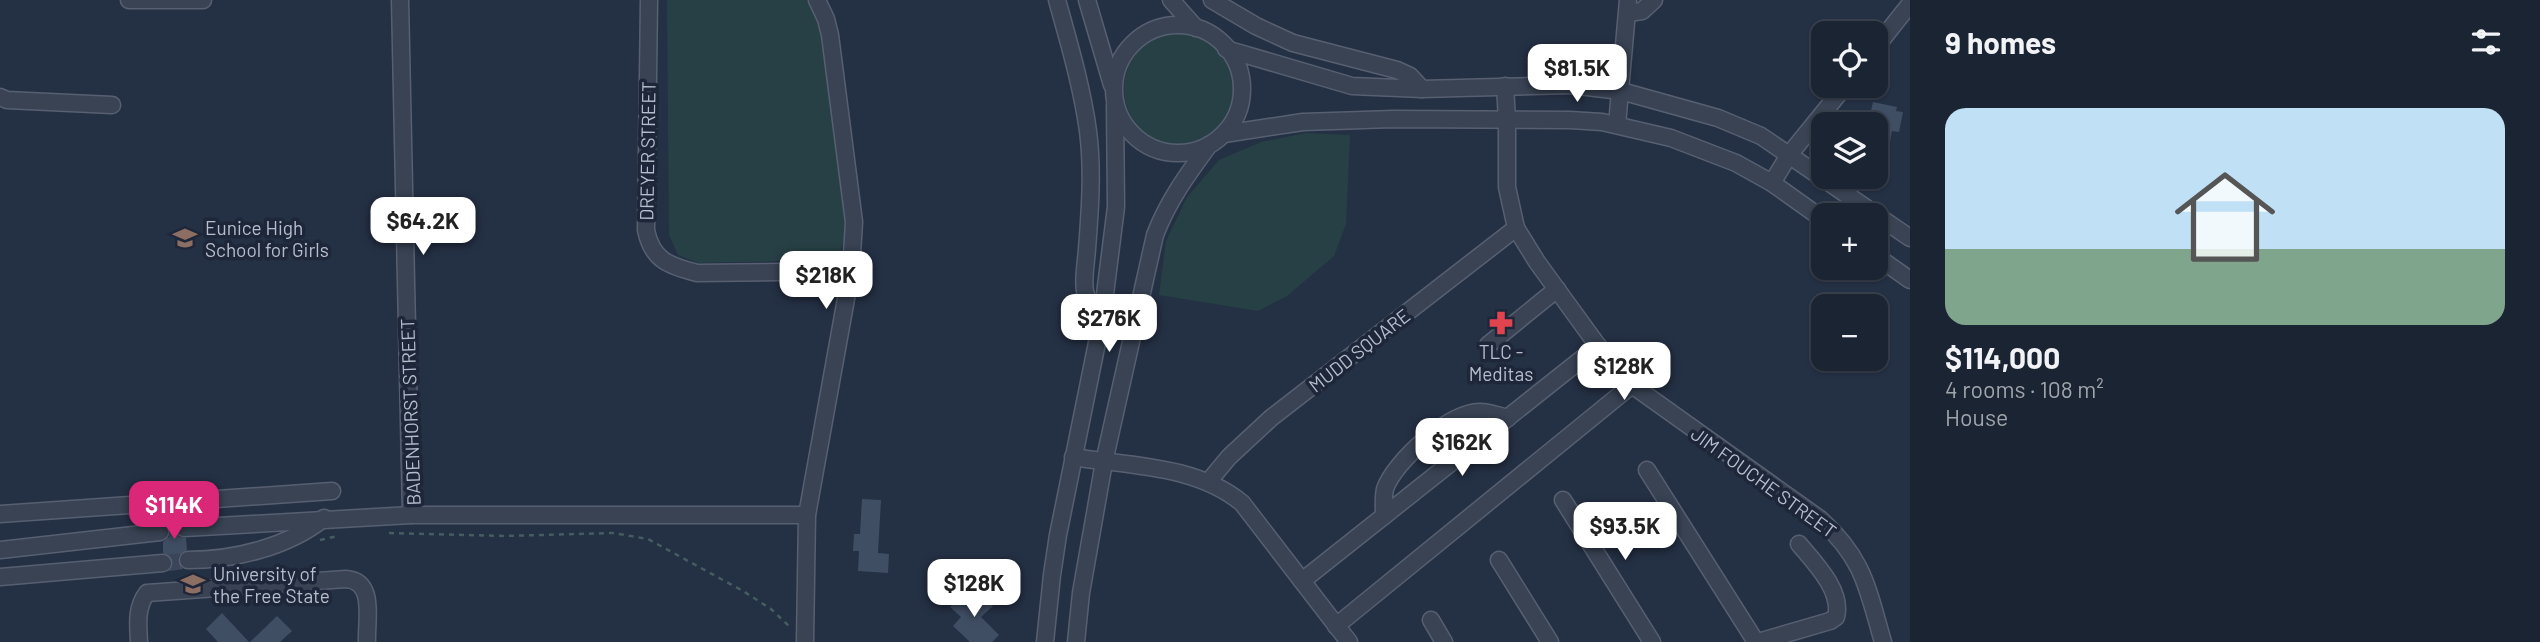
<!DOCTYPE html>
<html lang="en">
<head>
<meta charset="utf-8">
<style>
  :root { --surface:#1b2433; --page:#242c3b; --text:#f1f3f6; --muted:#a0a4ac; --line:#39414e; --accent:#db2777 }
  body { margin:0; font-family:Barlow,sans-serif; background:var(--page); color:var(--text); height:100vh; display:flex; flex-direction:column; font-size:26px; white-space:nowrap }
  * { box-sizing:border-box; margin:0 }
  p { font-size:23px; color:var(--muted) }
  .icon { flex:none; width:38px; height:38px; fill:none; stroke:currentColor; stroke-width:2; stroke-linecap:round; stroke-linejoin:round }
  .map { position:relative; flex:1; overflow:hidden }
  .sheet { display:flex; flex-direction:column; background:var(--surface); width:630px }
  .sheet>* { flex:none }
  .tools { position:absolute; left:1811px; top:21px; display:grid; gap:14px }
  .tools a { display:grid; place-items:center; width:77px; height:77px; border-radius:14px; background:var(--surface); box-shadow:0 2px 5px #0004,0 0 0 2px var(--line); font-size:35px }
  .price { position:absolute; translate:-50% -60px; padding:0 16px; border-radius:14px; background:#fff; color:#222; font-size:23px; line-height:46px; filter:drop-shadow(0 2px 4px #0008) }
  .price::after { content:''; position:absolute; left:50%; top:42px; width:21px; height:16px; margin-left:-10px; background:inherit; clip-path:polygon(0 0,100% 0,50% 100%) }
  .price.current { background:var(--accent); color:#fff }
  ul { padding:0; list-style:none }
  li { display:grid; align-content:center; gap:14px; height:371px; padding:0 35px }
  li span { display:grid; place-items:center; height:217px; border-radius:21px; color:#555 }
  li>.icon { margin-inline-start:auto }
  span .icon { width:126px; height:126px; fill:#fffc; stroke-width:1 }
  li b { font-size:30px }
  h2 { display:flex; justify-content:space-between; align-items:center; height:84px; padding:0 35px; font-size:30px }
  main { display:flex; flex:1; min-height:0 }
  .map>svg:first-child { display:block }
</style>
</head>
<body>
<main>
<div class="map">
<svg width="1910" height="642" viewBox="0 0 1910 642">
  <rect width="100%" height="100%" fill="#243044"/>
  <g fill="#274045">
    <polygon points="667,0 808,0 824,24 847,228 841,251 823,260 698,263 678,255 669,235"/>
    <circle cx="1181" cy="89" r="57"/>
    <polygon points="1306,133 1350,135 1346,224 1334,256 1287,296 1258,311 1159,295 1166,241 1187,197 1219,160 1261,142"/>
  </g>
  <g fill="#404e64">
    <polygon points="1873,102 1897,107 1896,111 1903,112 1899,132 1892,131 1888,153 1876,150 1876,124 1868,124"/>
    <polygon points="862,499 881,500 878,553 889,554 888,573 858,571 859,551 853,551 854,534 860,534"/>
    <polygon points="183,514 183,518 178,520 174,528 179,537 186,538 187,550 179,555 178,560 183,569 169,571 173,561 171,556 163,553 163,542 169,537 170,530 165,523 159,522 158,517"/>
    <polygon points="978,591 993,606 981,617 999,635 992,642 970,642 953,626 961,617 950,607 960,597 966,603"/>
    <polygon points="222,613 249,642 218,642 206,629"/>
    <polygon points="277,616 292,631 280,642 250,642"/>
  </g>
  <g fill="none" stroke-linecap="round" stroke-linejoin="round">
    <polyline stroke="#3a4559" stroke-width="16" stroke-dasharray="16 8" stroke-linecap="butt" points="163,563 188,560"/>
    <g stroke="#576071" stroke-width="19">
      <g id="minor">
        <polyline points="129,0 203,0"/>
        <polyline points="400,0 411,515"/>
        <path d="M649 0 646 230C652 260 669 266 697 273L851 271"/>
        <path d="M1057 0C1069 43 1082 87 1088 131 1093 169 1090 211 1087 249 1085 278 1077 297 1102 318"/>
        <polyline points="1087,0 1112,85"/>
        <polyline points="1171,0 1196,28"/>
        <polyline points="1212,0 1256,26 1293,43 1397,70 1410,76 1422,89"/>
        <polyline points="1628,13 1642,11 1654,0"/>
        <circle cx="1178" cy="89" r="64"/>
        <polyline points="1876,47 1910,4"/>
        <polyline points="1226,49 1352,86 1422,89 1570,85 1621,91 1718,118 1761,136 1910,238"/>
        <path d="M1505 86 1507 120V187L1516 228 1537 262 1598 346 1632 385 1820 519C1864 559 1867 587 1883 642"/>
        <polyline points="0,97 7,100 112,105"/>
        <polyline points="1617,125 1628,0"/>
        <polyline points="1224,134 1303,122 1393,119 1570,120 1602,122 1671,138 1736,163 1772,183 1824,220"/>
        <polyline points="1772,183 1789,155 1845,86"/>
        <polyline points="1876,256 1910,280"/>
        <polyline points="1488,345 1557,289"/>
        <path d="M1073 457C1130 466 1196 465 1242 503L1349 642"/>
        <polyline points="1647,470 1756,642"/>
        <polyline points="1209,481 1229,457 1271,418 1516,228"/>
        <polyline points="1563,500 1652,642"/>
        <polyline points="0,514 332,491"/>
        <path d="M1384 516C1384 508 1383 497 1385 489 1394 462 1451 410 1481 412 1489 412 1499 416 1508 418"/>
        <polyline points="184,528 411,515 807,515"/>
        <polyline points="0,550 160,532"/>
        <path d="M188 560C234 560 288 547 324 518"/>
        <polyline points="1499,560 1550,642"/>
        <polyline points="0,577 163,563"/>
        <polyline points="1302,581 1598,346"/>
        <polyline points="1431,620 1444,642"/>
        <polyline points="1336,626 1632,385"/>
        <path d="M139 642C138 624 136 607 147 593L346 579C376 581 366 620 367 642"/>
        <polyline points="805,642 807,515 851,271 854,222 830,35 826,19 817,0"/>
        <polyline points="1045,642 1052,575 1058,535 1102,318 1116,207 1115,105"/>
        <path d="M1076 642 1081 593 1104 462 1155 235C1168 201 1187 175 1209 145"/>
        <path d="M1758 642 1830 621 1836 617C1843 591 1814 562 1799 544"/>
      </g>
    </g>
    <g stroke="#455d61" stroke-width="2.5" stroke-dasharray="5 5" stroke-linecap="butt">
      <polyline points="389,533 504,536 613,533 648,539 743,591 771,609 790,627"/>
      <polyline points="320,540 338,536"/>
    </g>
    <use href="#minor" stroke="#394354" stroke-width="16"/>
  </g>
  <defs>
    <g id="school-bare" transform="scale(1.89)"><path d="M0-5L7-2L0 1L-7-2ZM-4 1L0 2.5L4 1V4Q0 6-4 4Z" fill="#8d6e63" stroke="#1e2739" stroke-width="2.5" paint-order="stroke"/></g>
    <g id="pharmacy-bare" transform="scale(1.89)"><path d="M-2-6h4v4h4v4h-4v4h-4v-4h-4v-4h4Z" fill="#e0444e" stroke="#1e2739" stroke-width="2.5" paint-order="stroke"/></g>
    <g id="university-bare" transform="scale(1.89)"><path d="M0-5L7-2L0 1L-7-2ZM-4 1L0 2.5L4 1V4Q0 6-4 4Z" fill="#8d6e63" stroke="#1e2739" stroke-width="2.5" paint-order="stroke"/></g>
  </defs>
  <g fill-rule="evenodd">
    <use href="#school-bare" x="185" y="238"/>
    <use href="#pharmacy-bare" x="1501" y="323"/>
    <use href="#university-bare" x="193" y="584"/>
  </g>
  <g text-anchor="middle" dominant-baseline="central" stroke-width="7" stroke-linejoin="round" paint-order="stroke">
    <g font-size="19" fill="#b6becd" stroke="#1e2739">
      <text transform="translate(647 151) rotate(-89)">DREYER STREET</text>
      <text transform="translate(1359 350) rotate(-38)">MUDD SQUARE</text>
      <text transform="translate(410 412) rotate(-92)">BADENHORST STREET</text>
      <text transform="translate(1764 482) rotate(36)">JIM FOUCHE STREET</text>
    </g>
    <g font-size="19" fill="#b6becd" stroke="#1e2739" text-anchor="start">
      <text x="205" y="227">Eunice High<tspan x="205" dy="22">School for Girls</tspan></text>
      <text x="1501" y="351" text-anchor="middle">TLC -<tspan x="1501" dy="22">Meditas</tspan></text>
      <text x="213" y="573">University of<tspan x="213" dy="22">the Free State</tspan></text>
    </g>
  </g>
</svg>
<div class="tools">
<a><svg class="icon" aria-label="locate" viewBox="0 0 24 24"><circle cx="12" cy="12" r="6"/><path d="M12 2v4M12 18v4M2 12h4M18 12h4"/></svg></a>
<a><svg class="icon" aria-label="layers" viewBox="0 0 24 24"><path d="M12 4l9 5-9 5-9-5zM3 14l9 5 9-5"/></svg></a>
<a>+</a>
<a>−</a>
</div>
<b class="price" style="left:1577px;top:104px">$81.5K</b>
<b class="price" style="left:423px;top:257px">$64.2K</b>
<b class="price" style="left:826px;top:311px">$218K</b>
<b class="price" style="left:1109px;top:354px">$276K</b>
<b class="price" style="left:1624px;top:402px">$128K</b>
<b class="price" style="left:1462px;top:478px">$162K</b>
<b class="price current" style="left:174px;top:541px">$114K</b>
<b class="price" style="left:1625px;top:562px">$93.5K</b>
<b class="price" style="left:974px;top:619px">$128K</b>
</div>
<section class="sheet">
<h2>9 homes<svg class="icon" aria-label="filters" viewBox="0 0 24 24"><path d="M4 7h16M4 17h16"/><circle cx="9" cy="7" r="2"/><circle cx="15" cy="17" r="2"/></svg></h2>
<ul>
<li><span style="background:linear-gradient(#bfe0f5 65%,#7fa58c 0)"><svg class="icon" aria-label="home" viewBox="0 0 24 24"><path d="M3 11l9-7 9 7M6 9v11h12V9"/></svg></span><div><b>$114,000</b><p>4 rooms · 108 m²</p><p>House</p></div></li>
</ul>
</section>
</main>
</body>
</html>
